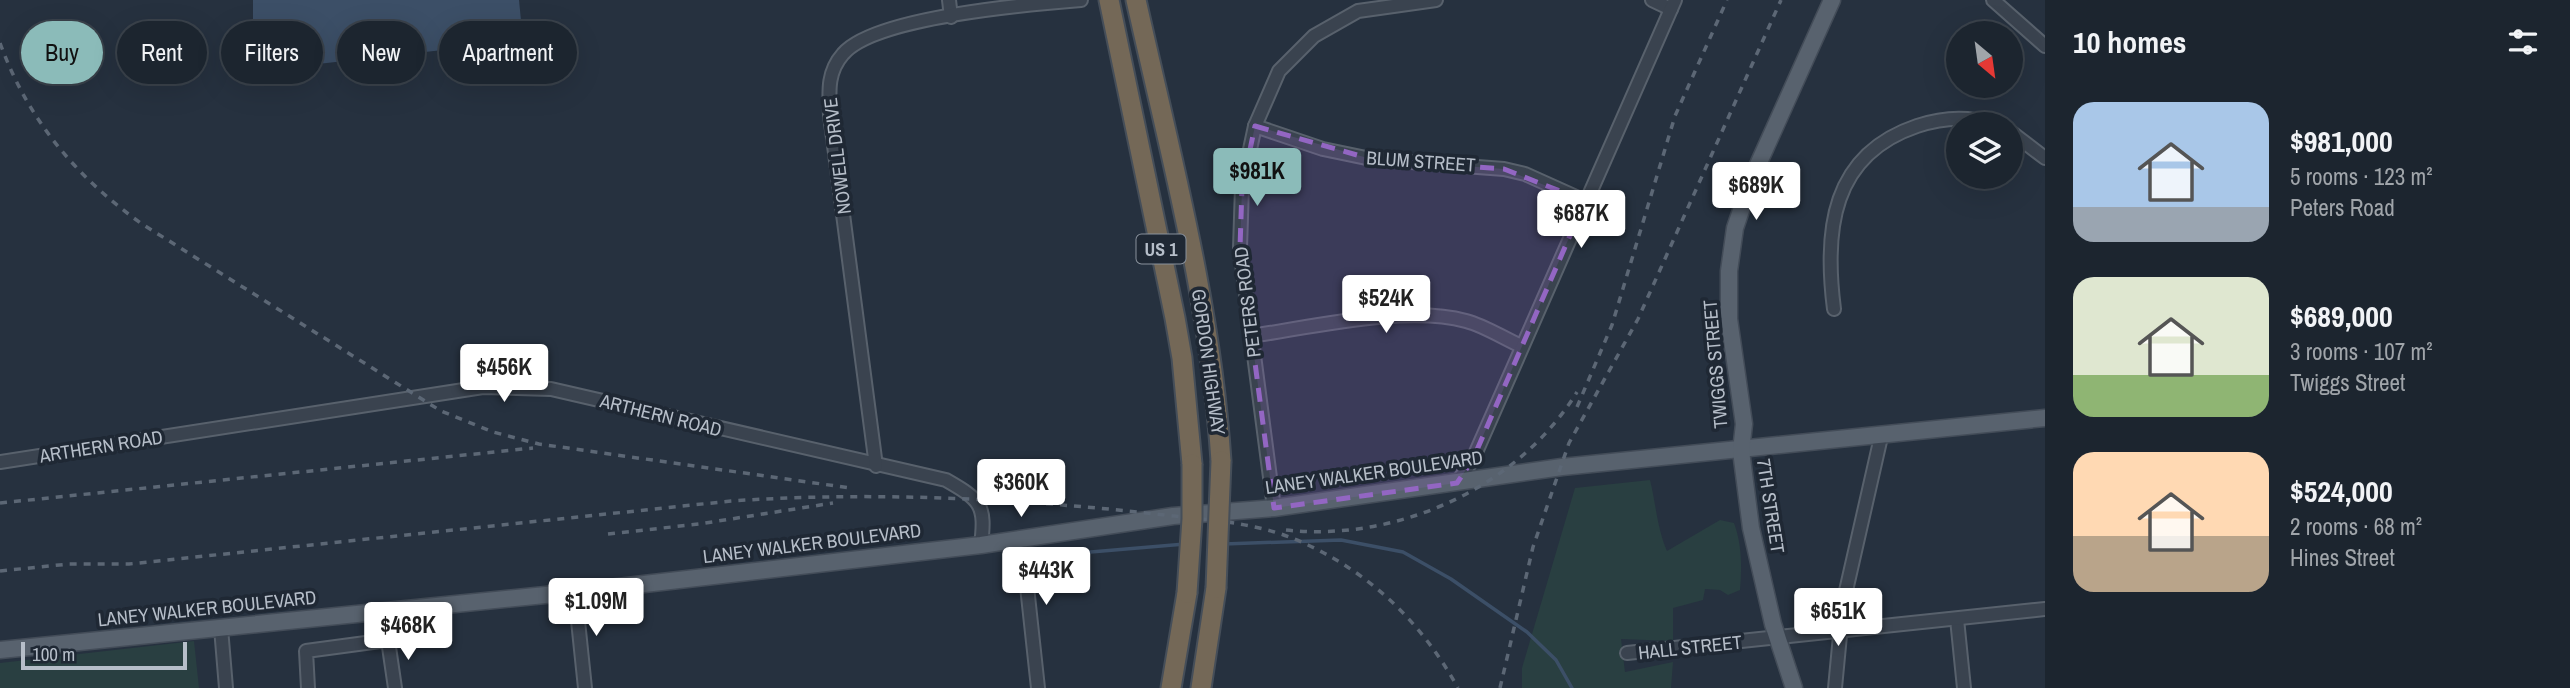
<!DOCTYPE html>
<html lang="en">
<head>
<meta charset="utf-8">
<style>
  :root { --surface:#1c252f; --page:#29313b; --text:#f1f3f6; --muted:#a0a5aa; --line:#3a424b; --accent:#8bbbb9 }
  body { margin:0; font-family:"Archivo Narrow",sans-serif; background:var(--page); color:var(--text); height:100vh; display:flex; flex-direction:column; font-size:26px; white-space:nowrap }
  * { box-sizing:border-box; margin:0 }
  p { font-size:23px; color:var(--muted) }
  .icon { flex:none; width:38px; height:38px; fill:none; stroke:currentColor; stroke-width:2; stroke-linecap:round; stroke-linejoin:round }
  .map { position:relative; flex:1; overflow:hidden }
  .panel { display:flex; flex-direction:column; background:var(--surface); width:525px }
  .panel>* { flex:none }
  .guide { position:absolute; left:21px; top:21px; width:665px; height:63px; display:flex; gap:14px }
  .needle { width:46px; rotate:151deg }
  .tools { position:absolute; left:1946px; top:21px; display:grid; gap:14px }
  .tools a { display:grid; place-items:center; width:77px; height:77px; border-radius:50%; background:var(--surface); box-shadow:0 7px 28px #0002,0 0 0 2px var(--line); font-size:35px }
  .scale { position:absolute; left:21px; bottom:18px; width:166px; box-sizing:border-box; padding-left:7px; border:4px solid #b6bec9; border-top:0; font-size:19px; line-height:24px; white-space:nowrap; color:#b6bec9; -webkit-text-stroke:5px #1f2834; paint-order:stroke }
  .price { position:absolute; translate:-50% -60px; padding:0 16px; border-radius:7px; background:#fff; color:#222; font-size:23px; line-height:46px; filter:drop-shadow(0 2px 4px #0008) }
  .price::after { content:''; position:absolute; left:50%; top:42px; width:21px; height:16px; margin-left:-10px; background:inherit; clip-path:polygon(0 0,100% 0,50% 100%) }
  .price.on { background:var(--accent); color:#111 }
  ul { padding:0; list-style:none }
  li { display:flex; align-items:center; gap:21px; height:175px; padding:0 28px }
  li span { display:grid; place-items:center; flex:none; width:196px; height:140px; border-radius:21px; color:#555 }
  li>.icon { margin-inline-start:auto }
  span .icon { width:84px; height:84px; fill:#fffc; stroke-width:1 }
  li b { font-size:30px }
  h2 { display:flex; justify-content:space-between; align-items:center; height:84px; padding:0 28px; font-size:30px }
  .tag { padding:0 24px; border-radius:32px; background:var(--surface); box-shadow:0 7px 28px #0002,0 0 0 2px var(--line); font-size:24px; line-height:63px }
  .tag.on { background:var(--accent); color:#111 }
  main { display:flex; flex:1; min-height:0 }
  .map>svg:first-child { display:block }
</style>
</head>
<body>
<main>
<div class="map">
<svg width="2045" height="688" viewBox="0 0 2045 688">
  <rect width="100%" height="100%" fill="#26313f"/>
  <g fill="#293f41">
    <path d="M1650 480C1656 504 1657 528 1667 551L1720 520 1734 523C1742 545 1742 567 1740 590L1728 595 1720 590 1705 589 1703 600 1673 608V641L1621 639 1625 672 1673 662 1671 688H1522V668L1575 488Z"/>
    <polygon points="194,641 199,688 0,688 0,663"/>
  </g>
  <polygon fill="#3c4f67" points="253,0 519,0 523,41 264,70 253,23"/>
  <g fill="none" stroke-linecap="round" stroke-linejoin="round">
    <g stroke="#3c4f67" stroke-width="3.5">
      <polyline points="1224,544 1341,540 1403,552 1451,579 1527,632 1556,660 1572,688"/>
      <polyline points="1079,553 1185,544"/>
    </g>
    <g stroke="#58616c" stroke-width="16">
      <g id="minor">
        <polyline points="949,0 951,17"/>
        <polyline points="1652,0 1671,9"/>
        <polyline points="1993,0 2045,46"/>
        <polyline points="1255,126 1323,149 1371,159 1504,169 1525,174 1585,201"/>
        <polyline points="2011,132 2045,158"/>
        <path d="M1834 309C1824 231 1831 155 1917 126 1941 118 1968 116 1992 124"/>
        <path d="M1251 336C1313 327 1406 305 1466 321 1485 326 1503 338 1521 346"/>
        <path d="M0 462 483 387 551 389 946 480C981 500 986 505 981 545"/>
        <path d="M876 466 830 115C829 92 827 72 843 54 874 17 1030 4 1081 0"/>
        <polyline points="1457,483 1473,459 1675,0"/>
        <polyline points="1274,508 1240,248 1242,187 1255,126 1279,71 1314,36 1358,11 1436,0"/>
        <polyline points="1014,539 1024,559 1038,688"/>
        <polyline points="575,592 585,688"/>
        <polyline points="1957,619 1964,688"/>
        <polyline points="221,628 226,688"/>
        <polyline points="1627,653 2045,609"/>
        <polyline points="308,688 306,651 388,640 395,688"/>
        <polyline points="1835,688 1843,604 1881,437"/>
      </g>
    </g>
    <g stroke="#434c58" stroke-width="19">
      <g id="major">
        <polyline points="0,650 575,592 981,545 1173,516 1274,508 1562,467 2045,418"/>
        <polyline points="1794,688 1773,624 1751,528 1741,451 1744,424 1729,319 1729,271 1735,228 1752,178 1832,0"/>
      </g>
    </g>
    <g stroke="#454e59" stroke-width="23">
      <g id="highway">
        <polyline points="1109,0 1175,318 1182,358 1192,464"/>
        <path d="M1136 0C1170 153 1211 304 1221 461"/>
        <polyline points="1171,688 1187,593"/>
        <polyline points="1201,688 1216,588"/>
      </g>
    </g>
    <use href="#minor" stroke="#3a434f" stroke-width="12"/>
    <use href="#major" stroke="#58626e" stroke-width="16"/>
    <use href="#highway" stroke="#746857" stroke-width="19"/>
    <g stroke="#5c6775" stroke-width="3.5" stroke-dasharray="7 7" stroke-linecap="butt">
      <path d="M0 43C28 120 76 177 142 224L441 411 493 432 539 444 850 488"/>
      <polyline points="1577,407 1612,325 1675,116 1727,0"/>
      <polyline points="0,503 533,448"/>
      <path d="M1286 530C1397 542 1518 488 1577 392"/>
      <polyline points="608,534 699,524 833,503"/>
      <path d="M0 571 69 564H129L731 501C880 491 1026 499 1174 516 1221 521 1265 524 1308 545 1374 576 1423 625 1458 688"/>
      <polyline points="1500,688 1533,547 1569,443 1638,319 1781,0"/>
    </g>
    <g stroke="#454e59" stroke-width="23" stroke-linecap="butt">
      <g id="highway-bridge">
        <polyline points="1216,588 1221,461"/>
        <polyline points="1187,593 1192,519 1192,464"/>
      </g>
    </g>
    <use href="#highway-bridge" stroke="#746857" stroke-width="19"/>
  </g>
  <path fill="#9366c3" fill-opacity="0.2" stroke="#9366c3" stroke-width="5" stroke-dasharray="14 9" stroke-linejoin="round" d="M1255 126 1371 159 1504 169 1585 201 1473 459 1457 483 1274 508 1240 248 1242 187Z"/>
  <g text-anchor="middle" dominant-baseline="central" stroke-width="7" stroke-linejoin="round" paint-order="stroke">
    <rect fill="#1f2834" stroke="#89919c" stroke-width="2" x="1136.5" y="234.5" width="49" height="29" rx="5"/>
    <g font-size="18" font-weight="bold" fill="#b6bec9">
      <text x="1161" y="249">US 1</text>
    </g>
    <g font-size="19" fill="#b6bec9" stroke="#1f2834">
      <text transform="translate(837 156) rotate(-97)">NOWELL DRIVE</text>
      <text transform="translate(1421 161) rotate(4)">BLUM STREET</text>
      <text transform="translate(1247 302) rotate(-97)">PETERS ROAD</text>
      <text transform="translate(1209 362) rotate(82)">GORDON HIGHWAY</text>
      <text transform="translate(1715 364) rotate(-95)">TWIGGS STREET</text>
      <text transform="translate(661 415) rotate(14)">ARTHERN ROAD</text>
      <text transform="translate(101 446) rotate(-9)">ARTHERN ROAD</text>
      <text transform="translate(1374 472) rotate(-8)">LANEY WALKER BOULEVARD</text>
      <text transform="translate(1771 506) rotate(81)">7TH STREET</text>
      <text transform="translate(812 543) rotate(-7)">LANEY WALKER BOULEVARD</text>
      <text transform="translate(207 608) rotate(-6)">LANEY WALKER BOULEVARD</text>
      <text transform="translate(1690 647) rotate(-6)">HALL STREET</text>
    </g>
  </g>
</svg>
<div class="tools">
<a><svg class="needle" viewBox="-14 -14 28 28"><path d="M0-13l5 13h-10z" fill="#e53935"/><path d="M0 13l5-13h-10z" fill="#a0a5aa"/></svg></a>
<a><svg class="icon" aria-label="layers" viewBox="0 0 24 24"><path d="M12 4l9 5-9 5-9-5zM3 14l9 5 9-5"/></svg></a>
</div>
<div class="scale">100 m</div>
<b class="price on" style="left:1257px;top:208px">$981K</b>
<b class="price" style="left:1756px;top:222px">$689K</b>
<b class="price" style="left:1581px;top:250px">$687K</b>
<b class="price" style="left:1386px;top:335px">$524K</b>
<b class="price" style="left:504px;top:404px">$456K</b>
<b class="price" style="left:1021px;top:519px">$360K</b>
<b class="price" style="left:1046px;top:607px">$443K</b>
<b class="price" style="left:596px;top:638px">$1.09M</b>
<b class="price" style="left:1838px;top:648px">$651K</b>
<b class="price" style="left:408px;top:662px">$468K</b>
<div class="guide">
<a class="tag on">Buy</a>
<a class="tag">Rent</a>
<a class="tag">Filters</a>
<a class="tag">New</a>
<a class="tag">Apartment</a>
</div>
</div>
<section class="panel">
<h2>10 homes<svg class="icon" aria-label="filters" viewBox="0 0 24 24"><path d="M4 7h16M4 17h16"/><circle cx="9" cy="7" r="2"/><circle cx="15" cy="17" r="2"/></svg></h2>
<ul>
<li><span style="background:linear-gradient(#a9c7e8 75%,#9aa5b1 0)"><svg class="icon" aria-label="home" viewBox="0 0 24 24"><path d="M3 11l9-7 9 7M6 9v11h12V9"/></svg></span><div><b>$981,000</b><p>5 rooms · 123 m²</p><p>Peters Road</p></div></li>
<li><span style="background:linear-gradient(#dfe7d0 70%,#8fb573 0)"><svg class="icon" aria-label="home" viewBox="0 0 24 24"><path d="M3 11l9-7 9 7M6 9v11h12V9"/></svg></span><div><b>$689,000</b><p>3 rooms · 107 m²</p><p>Twiggs Street</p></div></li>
<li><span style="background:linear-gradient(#ffd9b3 60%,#b9a48a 0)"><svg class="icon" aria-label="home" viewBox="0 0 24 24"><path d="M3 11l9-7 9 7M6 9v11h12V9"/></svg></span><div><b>$524,000</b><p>2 rooms · 68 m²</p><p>Hines Street</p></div></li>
</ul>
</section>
</main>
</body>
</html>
